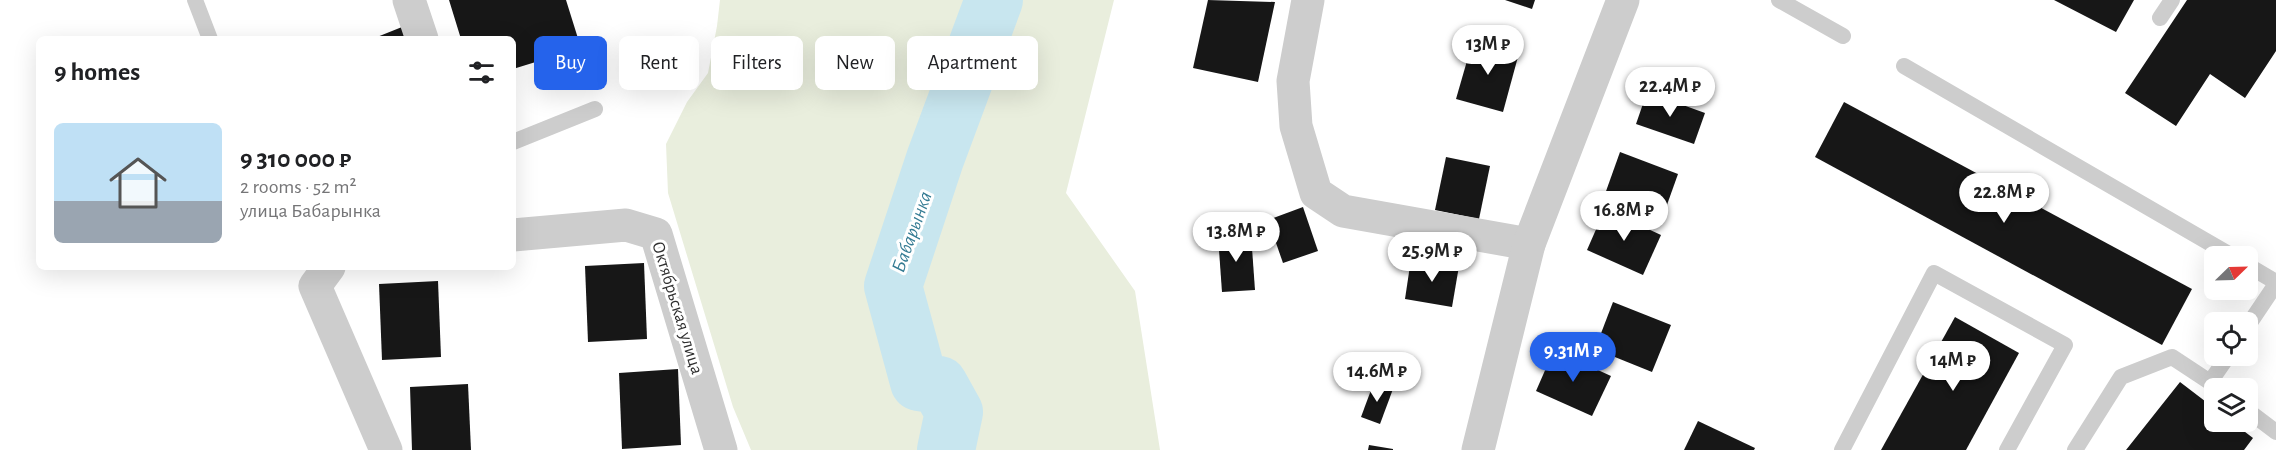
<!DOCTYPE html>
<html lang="en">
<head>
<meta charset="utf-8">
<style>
  :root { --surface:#fff; --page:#f6f6f6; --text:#202124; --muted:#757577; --line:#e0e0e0; --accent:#2563eb }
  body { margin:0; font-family:"Alegreya Sans",sans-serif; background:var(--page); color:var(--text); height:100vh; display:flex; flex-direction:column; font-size:22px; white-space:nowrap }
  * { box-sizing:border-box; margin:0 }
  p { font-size:20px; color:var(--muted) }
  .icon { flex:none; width:33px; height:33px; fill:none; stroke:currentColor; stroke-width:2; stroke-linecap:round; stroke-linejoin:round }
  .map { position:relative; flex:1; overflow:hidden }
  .side { position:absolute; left:36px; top:36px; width:480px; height:234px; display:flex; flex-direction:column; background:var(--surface); border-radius:9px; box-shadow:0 6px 24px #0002 }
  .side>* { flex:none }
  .guide { position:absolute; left:534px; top:36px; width:570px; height:54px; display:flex; gap:12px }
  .needle { width:39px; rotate:67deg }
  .fabs { position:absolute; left:2204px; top:246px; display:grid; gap:12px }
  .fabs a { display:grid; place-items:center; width:54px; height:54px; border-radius:9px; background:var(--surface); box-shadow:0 6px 24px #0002; font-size:30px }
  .price { position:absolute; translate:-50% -51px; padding:0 14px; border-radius:21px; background:#fff; color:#222; font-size:20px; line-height:39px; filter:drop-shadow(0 2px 3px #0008) }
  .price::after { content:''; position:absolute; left:50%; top:36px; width:18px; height:14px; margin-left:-9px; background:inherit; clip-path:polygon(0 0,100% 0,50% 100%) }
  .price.active { background:var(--accent); color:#fff }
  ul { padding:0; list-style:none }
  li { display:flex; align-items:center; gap:18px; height:150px; padding:0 18px }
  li+li { border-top:2px solid var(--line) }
  li span { display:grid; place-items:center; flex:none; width:168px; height:120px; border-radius:9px; color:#555 }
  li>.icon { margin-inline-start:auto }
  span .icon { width:72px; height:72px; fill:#fffc; stroke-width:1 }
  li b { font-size:26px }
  h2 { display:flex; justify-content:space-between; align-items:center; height:72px; padding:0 18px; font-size:26px }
  .tag { padding:0 21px; border-radius:9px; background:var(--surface); box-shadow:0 6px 24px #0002; font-size:21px; line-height:54px }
  .tag.active { background:var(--accent); color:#fff }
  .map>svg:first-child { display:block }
</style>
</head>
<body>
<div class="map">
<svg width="2276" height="450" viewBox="0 0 2276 450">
  <rect width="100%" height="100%" fill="#fff"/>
  <polygon fill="#e9eedd" points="720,0 1114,0 1066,193 1135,291 1160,450 751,450 733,407 668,193 666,144 687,102 708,73 717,26"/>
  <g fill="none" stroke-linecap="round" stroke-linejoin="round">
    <polyline stroke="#c8e6ef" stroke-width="58" points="946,450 954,412 939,385 919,382 893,286 935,159 994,0"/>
  </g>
  <g fill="#171717">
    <polygon points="449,0 566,0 581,48 513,69 513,39 461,39"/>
    <polygon points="1208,0 1275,2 1258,82 1193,68"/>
    <polygon points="1505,0 1535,0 1532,9"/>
    <polygon points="2054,0 2134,0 2116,32"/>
    <polygon points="2187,0 2276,0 2276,51 2245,98 2210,74 2176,126 2125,93"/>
    <polygon points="402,27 406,39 372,39"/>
    <polygon points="1473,40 1519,53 1503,112 1456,99"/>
    <polygon points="1647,92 1705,113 1694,144 1636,124"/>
    <polygon points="1844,102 2192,289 2162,345 1815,157"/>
    <polygon points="1620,152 1678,174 1663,216 1605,194"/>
    <polygon points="1446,157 1490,166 1479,219 1435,210"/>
    <polygon points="1303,207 1318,251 1283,263 1268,220"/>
    <polygon points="1605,209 1661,235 1643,275 1587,250"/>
    <polygon points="1251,234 1255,290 1222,292 1218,236"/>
    <polygon points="1411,259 1459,266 1452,307 1405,299"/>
    <polygon points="644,263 647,339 588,342 585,266"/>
    <polygon points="438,281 441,357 382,360 379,284"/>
    <polygon points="1613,302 1671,325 1652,372 1595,349"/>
    <polygon points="1955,317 2019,353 1966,450 1881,450"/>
    <polygon points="1554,350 1611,376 1592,416 1536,391"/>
    <polygon points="678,369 681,445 622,449 619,373"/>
    <polygon points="1374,382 1393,389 1380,424 1361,417"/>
    <polygon points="2180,382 2214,408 2214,422 2232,422 2253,438 2244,450 2126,450"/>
    <polygon points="468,384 471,450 412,450 410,387"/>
    <polygon points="1698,421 1755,448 1754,450 1684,450"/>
    <polygon points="1369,445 1393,449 1393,450 1368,450"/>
  </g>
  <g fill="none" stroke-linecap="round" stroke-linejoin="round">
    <g stroke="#cdcdcd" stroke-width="16">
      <polyline points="195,0 210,39"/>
      <polyline points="1779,0 1843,36"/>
      <polyline points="2160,18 2172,0"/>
      <polyline points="1904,66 2232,256"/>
      <polyline points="513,142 595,109"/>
      <polyline points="2247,265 2276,282"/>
      <polyline points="2247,327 2276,284"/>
      <polyline points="2210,382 2228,356"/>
      <polyline points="2247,410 2276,432"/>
      <polyline points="1842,450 1934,273 2065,345 2007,450"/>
      <polyline points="2075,450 2121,377 2172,357 2219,388"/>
    </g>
    <g stroke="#cdcdcd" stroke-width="33">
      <polyline points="409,0 422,39"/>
      <polyline points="1308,0 1293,81 1296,126 1316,193 1343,211 1529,244"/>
      <polyline points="513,235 626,225 656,234 721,450"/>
      <polyline points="329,267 315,286 386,450"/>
      <polyline points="1478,450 1529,244 1623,0"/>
    </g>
  </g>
  <g text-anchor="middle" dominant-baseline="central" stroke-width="6" stroke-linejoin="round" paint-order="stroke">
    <g font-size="18" fill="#303030" stroke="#fff">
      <text transform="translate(677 308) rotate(73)">Октябрьская улица</text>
    </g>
    <g font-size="20" font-style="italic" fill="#347b93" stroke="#fff">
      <text transform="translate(912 232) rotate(-70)">Бабарынка</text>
    </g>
  </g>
</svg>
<div class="fabs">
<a><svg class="needle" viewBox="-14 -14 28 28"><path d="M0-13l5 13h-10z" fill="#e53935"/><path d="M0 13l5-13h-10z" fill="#757577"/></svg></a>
<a><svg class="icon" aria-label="locate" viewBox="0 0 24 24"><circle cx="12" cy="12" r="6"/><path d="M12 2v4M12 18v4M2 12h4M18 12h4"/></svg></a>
<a><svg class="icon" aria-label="layers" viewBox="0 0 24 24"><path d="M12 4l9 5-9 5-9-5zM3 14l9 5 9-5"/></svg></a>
</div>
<b class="price" style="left:1488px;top:76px">13M ₽</b>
<b class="price" style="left:1670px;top:118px">22.4M ₽</b>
<b class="price" style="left:2004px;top:224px">22.8M ₽</b>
<b class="price" style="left:1624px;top:242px">16.8M ₽</b>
<b class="price" style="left:1236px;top:263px">13.8M ₽</b>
<b class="price" style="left:1432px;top:283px">25.9M ₽</b>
<b class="price active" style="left:1573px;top:383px">9.31M ₽</b>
<b class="price" style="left:1953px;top:392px">14M ₽</b>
<b class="price" style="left:1377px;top:403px">14.6M ₽</b>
<div class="guide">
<a class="tag active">Buy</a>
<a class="tag">Rent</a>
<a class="tag">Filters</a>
<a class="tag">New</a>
<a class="tag">Apartment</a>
</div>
<section class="side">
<h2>9 homes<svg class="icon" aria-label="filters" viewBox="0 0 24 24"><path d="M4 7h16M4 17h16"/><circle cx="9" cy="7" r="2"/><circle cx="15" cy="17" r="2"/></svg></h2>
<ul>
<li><span style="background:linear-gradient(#bfe0f5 65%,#9aa5b1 0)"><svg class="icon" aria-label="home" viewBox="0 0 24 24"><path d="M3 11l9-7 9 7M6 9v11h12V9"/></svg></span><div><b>9 310 000 ₽</b><p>2 rooms · 52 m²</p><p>улица Бабарынка</p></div></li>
</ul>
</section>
</div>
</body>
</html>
